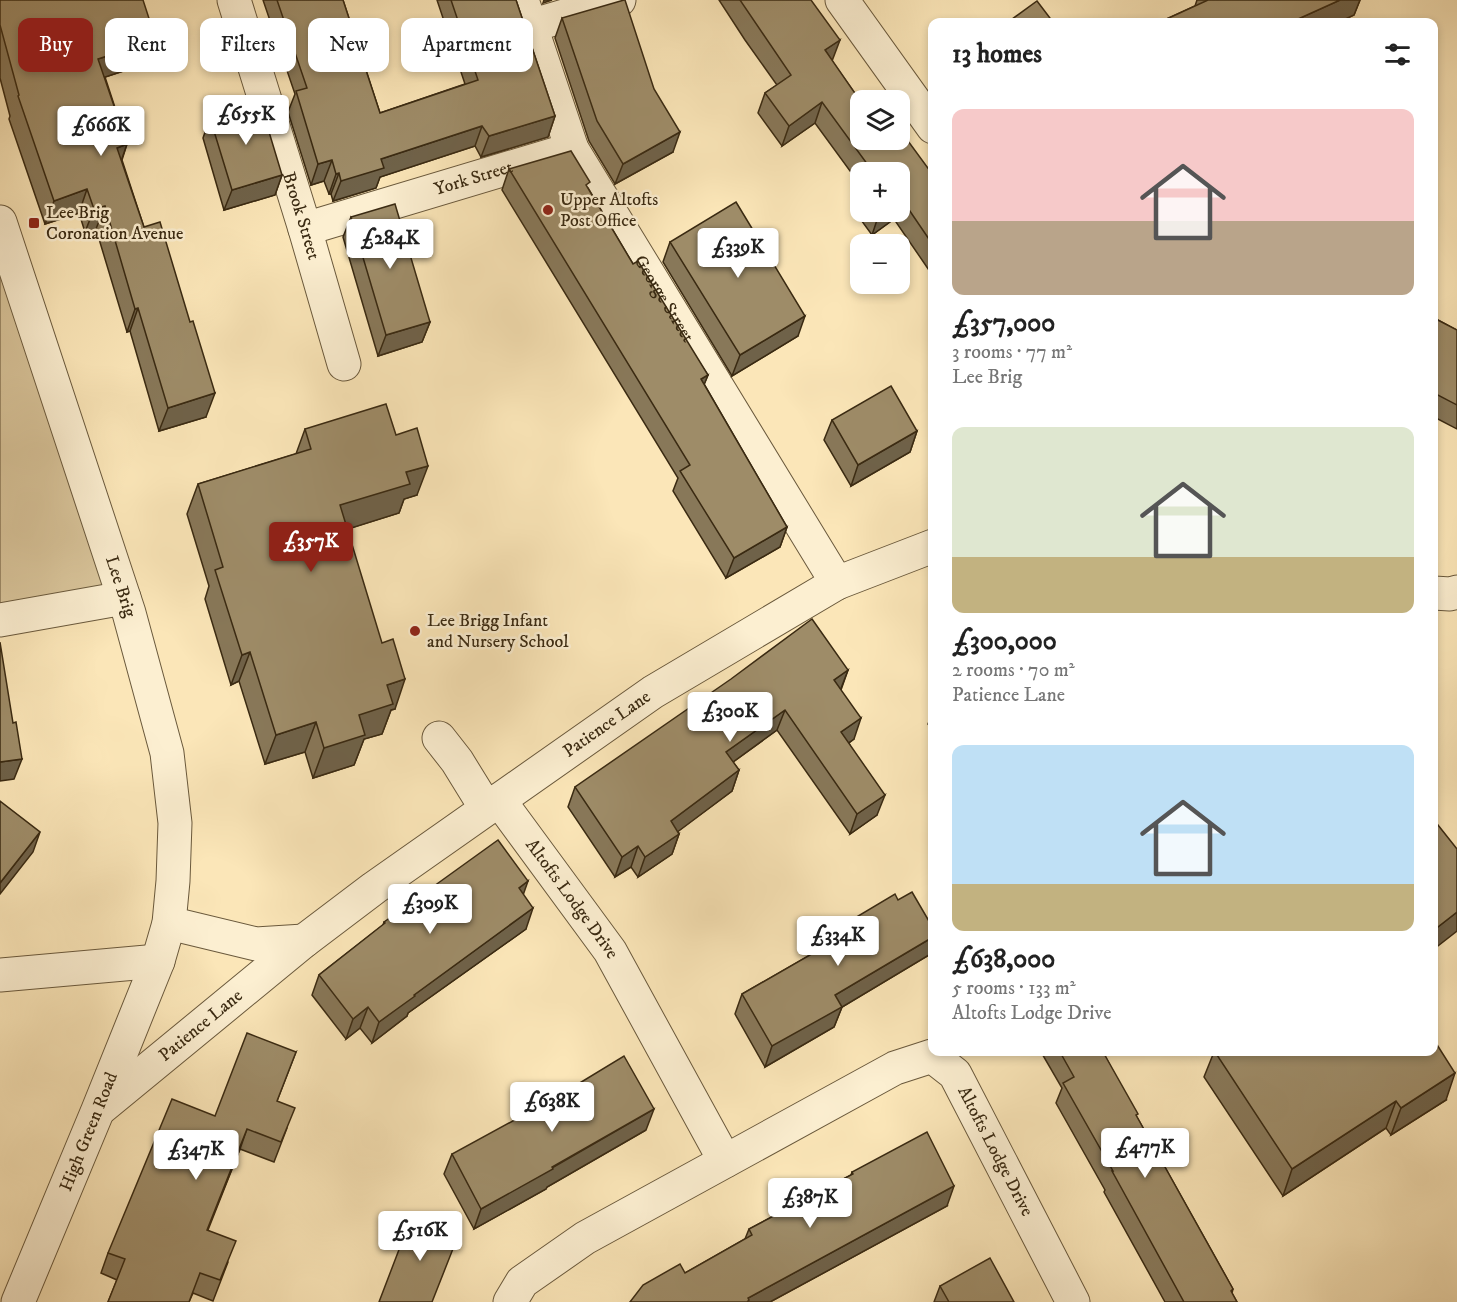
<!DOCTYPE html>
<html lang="en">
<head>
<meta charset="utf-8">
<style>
  :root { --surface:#fff; --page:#f6f6f6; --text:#222; --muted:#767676; --accent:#8f2418 }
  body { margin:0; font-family:"IM FELL DW Pica",serif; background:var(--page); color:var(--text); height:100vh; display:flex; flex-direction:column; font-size:22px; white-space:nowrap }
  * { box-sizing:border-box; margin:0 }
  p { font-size:20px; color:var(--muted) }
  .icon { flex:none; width:33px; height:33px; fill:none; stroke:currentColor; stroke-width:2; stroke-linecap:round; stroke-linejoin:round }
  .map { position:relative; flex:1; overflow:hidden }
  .sheet { position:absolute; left:928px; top:18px; width:510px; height:1038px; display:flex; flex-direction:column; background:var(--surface); border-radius:12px; box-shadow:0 3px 9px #0003 }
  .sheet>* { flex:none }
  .guide { position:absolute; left:18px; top:18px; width:570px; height:54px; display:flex; gap:12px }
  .fabs { position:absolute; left:850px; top:90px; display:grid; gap:12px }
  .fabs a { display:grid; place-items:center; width:60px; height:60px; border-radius:12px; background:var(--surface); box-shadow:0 3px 9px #0003; font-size:30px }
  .price { position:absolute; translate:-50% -51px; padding:0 14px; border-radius:6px; background:#fff; color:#222; font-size:20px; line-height:39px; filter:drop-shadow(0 2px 3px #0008) }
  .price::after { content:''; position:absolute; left:50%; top:36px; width:18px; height:14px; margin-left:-9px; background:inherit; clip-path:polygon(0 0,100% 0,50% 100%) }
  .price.on { background:var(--accent); color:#fff }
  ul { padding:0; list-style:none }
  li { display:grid; align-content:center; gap:12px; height:318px; padding:0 24px }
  li span { display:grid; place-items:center; height:186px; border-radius:12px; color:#555 }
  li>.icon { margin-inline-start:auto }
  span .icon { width:108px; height:108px; fill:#fffc; stroke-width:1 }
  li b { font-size:26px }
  h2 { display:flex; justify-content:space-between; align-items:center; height:72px; padding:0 24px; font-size:26px }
  .pill { padding:0 21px; border-radius:12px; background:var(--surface); box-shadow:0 3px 9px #0003; font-size:21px; line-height:54px }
  .pill.on { background:var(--accent); color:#fff }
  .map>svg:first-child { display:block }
</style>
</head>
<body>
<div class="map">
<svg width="1457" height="1302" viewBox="0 0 1457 1302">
  <rect width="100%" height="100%" fill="#fbe6b8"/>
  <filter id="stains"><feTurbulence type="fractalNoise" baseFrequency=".00333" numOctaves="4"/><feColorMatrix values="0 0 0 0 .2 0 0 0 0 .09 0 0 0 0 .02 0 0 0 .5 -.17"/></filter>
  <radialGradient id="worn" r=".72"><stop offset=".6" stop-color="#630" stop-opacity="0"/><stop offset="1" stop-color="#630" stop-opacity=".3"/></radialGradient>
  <polygon fill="#dac69c" stroke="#8a7857" stroke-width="1.5" points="0,222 129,613 0,630"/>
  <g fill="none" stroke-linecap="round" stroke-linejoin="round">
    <g stroke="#6a593c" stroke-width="35">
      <g id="minor">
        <path id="s1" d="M234 0 305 229 344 364"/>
        <path id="s2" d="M522 0 572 149 837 583"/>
        <polyline points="842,0 933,127"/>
        <polyline points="530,26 619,0"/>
        <path id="s3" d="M0 222 129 613 167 753 175 823 173 881 169 923 158 961 98 1110 18 1302"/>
        <path id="s4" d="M305 229 572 149"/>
        <polyline points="1434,593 1450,594 1457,592"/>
        <polyline points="0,620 124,598"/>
        <polyline points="439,738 457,761 486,808"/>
        <path id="s5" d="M499 800 610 951 725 1161"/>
        <polyline points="169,923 256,944 304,941"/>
        <polyline points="0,975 158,961"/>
        <path id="s6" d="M102 1107 304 941 374 888 653 692 837 583 933 546"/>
        <path id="s7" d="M510 1302 522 1282 585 1238 895 1068 932 1056 955 1074 1073 1302"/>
      </g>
    </g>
    <use href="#minor" stroke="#fcefd1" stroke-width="33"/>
  </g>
  <g fill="#887859" stroke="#3a2a12" stroke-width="1.5">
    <polygon points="0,0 148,63 105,77 127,144 122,160 206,417 159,431 130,331 127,332 96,229 85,232 79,213 45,224 9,119 10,116 0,78"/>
    <polygon points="263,0 343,0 380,113 465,84 437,0 516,0 555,116 548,137 481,157 475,146 380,177 376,188 333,201 331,194 329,194 324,181 311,185 288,112 295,94"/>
    <polygon points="719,0 811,0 832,61 861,102 933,175 933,276 894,219 872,235 853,209 861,188 861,212 900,212 900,172 861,172 861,186 815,123 782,146 758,113 765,93 777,85 745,40"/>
    <polygon points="1197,0 1360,0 1354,15 1339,22 1160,22 1195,6"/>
    <polygon points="562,18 673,152 615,184 589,141 555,38"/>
    <polygon points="210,118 282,175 275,195 224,210 203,138"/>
    <polygon points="509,169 588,188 633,264 708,375 704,384 787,527 780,547 726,578 673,491 678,478 502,190"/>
    <polygon points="351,217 430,322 422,342 378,356 343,237"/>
    <polygon points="670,242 798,336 732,376 663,262"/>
    <polygon points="1434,318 1457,330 1457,429 1434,417"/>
    <polygon points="832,420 917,431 910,452 851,486 824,440"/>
    <polygon points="305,429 396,435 417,495 404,499 399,513 347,529 395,709 391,710 382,734 364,739 354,765 313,778 305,752 265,764 239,681 231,685 205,599 209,586 187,514 198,484 296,454"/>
    <polygon points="848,670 841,690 854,739 849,743 877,815 850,834 777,730 733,762 739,770 732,791 678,831 679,834 672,854 638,877 631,867 615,877 568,807 575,787"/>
    <polygon points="933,711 933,730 928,724"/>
    <polygon points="523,894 526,929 408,1013 407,1016 372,1043 360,1028 346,1039 312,995 319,975 383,925 384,922"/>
    <polygon points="838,928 929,955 842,1007 834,1027 765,1067 735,1014 742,994 833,942"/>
    <polygon points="296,1052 277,1101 287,1128 274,1162 240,1149 208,1230 228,1262 213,1301 193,1293 189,1302 108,1302 117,1280 101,1273 108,1253 215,1116"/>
    <polygon points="1041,1052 1103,1052 1137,1117 1233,1289 1232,1293 1237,1302 1165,1302 1104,1192 1105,1190 1056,1103 1062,1088"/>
    <polygon points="1214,1052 1215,1052 1446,1100 1391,1135 1386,1128 1283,1196 1204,1077"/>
    <polygon points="646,1130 547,1187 546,1189 474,1229 444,1174 452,1154"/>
    <polygon points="852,1172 947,1206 770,1302 630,1302 685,1273 745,1239 749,1229 851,1175"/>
    <polygon points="940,1286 1014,1302 934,1302"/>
  </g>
  <g fill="#6f6249" stroke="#3a2a12" stroke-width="1.5">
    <polygon points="544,0 552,0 543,3"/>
    <polygon points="1340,0 1360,0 1354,15 1339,22 1297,22 1298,19"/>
    <polygon points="156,40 148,63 90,82 98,59"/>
    <polygon points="840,40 832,61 825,50"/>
    <polygon points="822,102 815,123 782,146 789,126"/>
    <polygon points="555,116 548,137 481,157 489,136"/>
    <polygon points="482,126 475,146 380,177 376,188 333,201 341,181 381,159"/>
    <polygon points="680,132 673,152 615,184 623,164"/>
    <polygon points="127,144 119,167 117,148"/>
    <polygon points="332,160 324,181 311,185 318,164"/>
    <polygon points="339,173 331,194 329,194 336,174"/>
    <polygon points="282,175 275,195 224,210 232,190"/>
    <polygon points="87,189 79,213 45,224 54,201"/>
    <polygon points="105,206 96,229 85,232 94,209"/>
    <polygon points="883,212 897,212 894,219 872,235 879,214"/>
    <polygon points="138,308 130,331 127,332 135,309"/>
    <polygon points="805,316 798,336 732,376 740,355"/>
    <polygon points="430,322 422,342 378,356 386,335"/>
    <polygon points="708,375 700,395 701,379"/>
    <polygon points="215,393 206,417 159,431 168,408"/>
    <polygon points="917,431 910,452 851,486 858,465"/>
    <polygon points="428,466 417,495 404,499 399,513 329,535 340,505 406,472"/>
    <polygon points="787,527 780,547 726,578 734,558"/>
    <polygon points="250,652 239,681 231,685 242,655"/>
    <polygon points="848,670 840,691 834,680"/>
    <polygon points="405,679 395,709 391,710 382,734 364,739 354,765 313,778 324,748 359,715 387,685"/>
    <polygon points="785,710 777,730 718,773 726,752"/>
    <polygon points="861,718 854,739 834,753 841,732"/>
    <polygon points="316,722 305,752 265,764 276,735"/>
    <polygon points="22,759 14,779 0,781 0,762"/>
    <polygon points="739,770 732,791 664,842 671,821"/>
    <polygon points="885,795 877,815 850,834 857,814"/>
    <polygon points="40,832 33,852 0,894 0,883"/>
    <polygon points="679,834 672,854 638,877 645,857"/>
    <polygon points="638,846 631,867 615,877 622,857"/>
    <polygon points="528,881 521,901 519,888"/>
    <polygon points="533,908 526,929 408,1013 407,1016 372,1043 379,1022 414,995"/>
    <polygon points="1457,912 1457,931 1434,949 1434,930"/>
    <polygon points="933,937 933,945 929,955 842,1007 834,1027 765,1067 772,1046 835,995"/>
    <polygon points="368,1007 360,1028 346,1039 353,1019"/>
    <polygon points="1455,1073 1446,1100 1391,1135 1401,1108"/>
    <polygon points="1396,1101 1386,1128 1283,1196 1292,1169"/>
    <polygon points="654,1109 646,1130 547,1187 546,1189 474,1229 481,1209"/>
    <polygon points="247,1129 240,1149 199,1250 207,1230"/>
    <polygon points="954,1186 947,1206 770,1302 746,1302 748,1298"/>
  </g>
  <g fill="#9e8c68" stroke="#3a2a12" stroke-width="1.5">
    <polygon points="0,0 143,0 156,40 98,59 127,144 117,148 144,227 160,222 190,322 193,321 215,393 168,408 138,308 135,309 105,206 94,209 87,189 54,201 18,96 19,95 0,25"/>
    <polygon points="277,0 343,0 380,113 478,80 451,0 516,0 555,116 489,136 482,126 381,159 384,168 341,181 339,173 336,174 332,160 318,164 296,91 307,88"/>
    <polygon points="624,0 625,0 654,89 680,132 623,164 597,121 562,18"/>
    <polygon points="740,0 811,0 840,40 825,50 861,102 861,140 900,140 900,130 933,175 933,245 901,198 900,199 900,172 873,172 822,102 789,126 765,93 791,75"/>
    <polygon points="1208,0 1340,0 1298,19 1301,22 1160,22"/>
    <polygon points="1037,1 1053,22 1008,22"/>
    <polygon points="874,94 879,100 864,100"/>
    <polygon points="260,102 282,175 232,190 210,118"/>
    <polygon points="571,151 590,182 586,185 633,264 638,261 708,375 701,379 787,527 734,558 680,471 690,465 509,169"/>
    <polygon points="736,202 805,316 740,355 670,242"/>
    <polygon points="395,204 430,322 386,335 351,217"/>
    <polygon points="1434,318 1457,330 1457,405 1436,394 1434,399"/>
    <polygon points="891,386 917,431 858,465 832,420"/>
    <polygon points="386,404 396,435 417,428 428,466 406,472 410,484 340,505 382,643 393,639 405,679 387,685 393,704 359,715 365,735 324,748 316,722 276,735 250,652 242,655 215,570 223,567 198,484 311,449 305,429"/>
    <polygon points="812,619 848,670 834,680 861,718 841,732 885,795 857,814 785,710 726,752 739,770 671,821 679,834 645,857 638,846 622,857 575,787 731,679"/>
    <polygon points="0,642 13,723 16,722 22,759 0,762"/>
    <polygon points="0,801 40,832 0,883"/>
    <polygon points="1434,820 1457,849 1457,912 1434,930"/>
    <polygon points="498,840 528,881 519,888 533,908 414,995 415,996 379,1022 368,1007 353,1019 319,975 385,923 384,922"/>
    <polygon points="912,892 933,928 933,937 835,995 842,1007 772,1046 742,994 843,936 838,928 895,894 898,900"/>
    <polygon points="247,1033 296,1052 277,1101 295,1108 281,1142 247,1129 207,1230 236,1241 220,1280 200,1273 189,1302 108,1302 125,1259 108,1253 172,1099 215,1116"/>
    <polygon points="1434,1040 1455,1073 1401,1108 1396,1101 1292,1169 1215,1052 1434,1052"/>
    <polygon points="1060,1052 1103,1052 1138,1114 1136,1115 1233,1289 1231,1291 1237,1302 1184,1302 1112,1171 1113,1171 1063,1083 1074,1077"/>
    <polygon points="624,1056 654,1109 552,1167 553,1169 481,1209 452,1154 555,1098"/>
    <polygon points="927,1132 954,1186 748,1298 749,1300 747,1302 630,1302 643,1285 680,1264 685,1273 752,1235 749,1229 853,1174 852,1172"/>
    <polygon points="413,1213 460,1231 432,1302 379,1302"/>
    <polygon points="990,1258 1014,1302 949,1302 940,1286"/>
  </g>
  <g fill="#8f2418" stroke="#fcefd1" stroke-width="2">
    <circle cx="548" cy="210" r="6"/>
    <rect x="28" y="217" width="12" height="12" rx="3"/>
    <circle cx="415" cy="631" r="6"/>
  </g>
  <g text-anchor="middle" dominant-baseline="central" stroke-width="5" stroke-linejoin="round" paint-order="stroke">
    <g font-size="18" fill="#3a2a12" stroke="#fcefd1">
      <text stroke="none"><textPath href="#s4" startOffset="176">York Street</textPath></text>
      <text stroke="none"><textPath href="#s1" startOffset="226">Brook Street</textPath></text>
      <text stroke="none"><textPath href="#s2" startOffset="333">George Street</textPath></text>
      <text stroke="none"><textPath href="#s3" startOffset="384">Lee Brig</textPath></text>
      <text stroke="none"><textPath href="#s6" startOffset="634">Patience Lane</textPath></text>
      <text stroke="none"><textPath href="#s5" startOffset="123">Altofts Lodge Drive</textPath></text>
      <text stroke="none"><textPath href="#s6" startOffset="128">Patience Lane</textPath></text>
      <text transform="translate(89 1132) rotate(-68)">High Green Road</text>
      <text stroke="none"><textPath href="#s7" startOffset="609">Altofts Lodge Drive</textPath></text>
    </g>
    <g font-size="18" fill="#3a2a12" stroke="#fcefd1" text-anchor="start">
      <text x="560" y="200">Upper Altofts<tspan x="560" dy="21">Post Office</tspan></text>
      <text x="46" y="213">Lee Brig<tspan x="46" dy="21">Coronation Avenue</tspan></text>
      <text x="427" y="621">Lee Brigg Infant<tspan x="427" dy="21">and Nursery School</tspan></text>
    </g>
  </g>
  <rect width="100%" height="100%" filter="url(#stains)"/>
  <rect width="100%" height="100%" fill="url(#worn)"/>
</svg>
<div class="fabs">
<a><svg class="icon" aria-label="layers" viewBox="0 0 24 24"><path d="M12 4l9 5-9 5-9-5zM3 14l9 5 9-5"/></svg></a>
<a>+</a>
<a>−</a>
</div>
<b class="price" style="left:246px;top:146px">£655K</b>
<b class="price" style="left:101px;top:157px">£666K</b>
<b class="price" style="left:390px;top:270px">£284K</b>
<b class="price" style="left:738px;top:279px">£339K</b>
<b class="price on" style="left:311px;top:573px">£357K</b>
<b class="price" style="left:730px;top:743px">£300K</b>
<b class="price" style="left:430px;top:935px">£309K</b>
<b class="price" style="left:838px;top:967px">£334K</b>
<b class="price" style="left:552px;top:1133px">£638K</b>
<b class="price" style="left:1145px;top:1179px">£477K</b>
<b class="price" style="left:196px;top:1181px">£347K</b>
<b class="price" style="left:810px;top:1229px">£387K</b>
<b class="price" style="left:420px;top:1262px">£516K</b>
<div class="guide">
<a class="pill on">Buy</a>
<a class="pill">Rent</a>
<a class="pill">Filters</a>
<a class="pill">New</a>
<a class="pill">Apartment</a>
</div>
<section class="sheet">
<h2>13 homes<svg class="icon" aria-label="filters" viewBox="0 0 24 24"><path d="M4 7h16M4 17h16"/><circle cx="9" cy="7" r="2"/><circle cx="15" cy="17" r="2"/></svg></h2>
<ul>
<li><span style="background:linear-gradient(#f6c9c9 60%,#b9a48a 0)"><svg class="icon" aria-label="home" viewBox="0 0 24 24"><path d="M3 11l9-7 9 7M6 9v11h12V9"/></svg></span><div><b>£357,000</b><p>3 rooms · 77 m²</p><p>Lee Brig</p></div></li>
<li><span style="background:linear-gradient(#dfe7d0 70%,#c2b280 0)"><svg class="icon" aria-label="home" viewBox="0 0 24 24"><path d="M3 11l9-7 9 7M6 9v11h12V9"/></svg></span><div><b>£300,000</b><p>2 rooms · 70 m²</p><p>Patience Lane</p></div></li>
<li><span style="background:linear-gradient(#bfe0f5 75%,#c2b280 0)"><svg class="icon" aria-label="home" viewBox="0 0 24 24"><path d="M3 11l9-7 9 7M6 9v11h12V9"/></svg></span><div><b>£638,000</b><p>5 rooms · 133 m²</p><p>Altofts Lodge Drive</p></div></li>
</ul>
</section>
</div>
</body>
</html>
